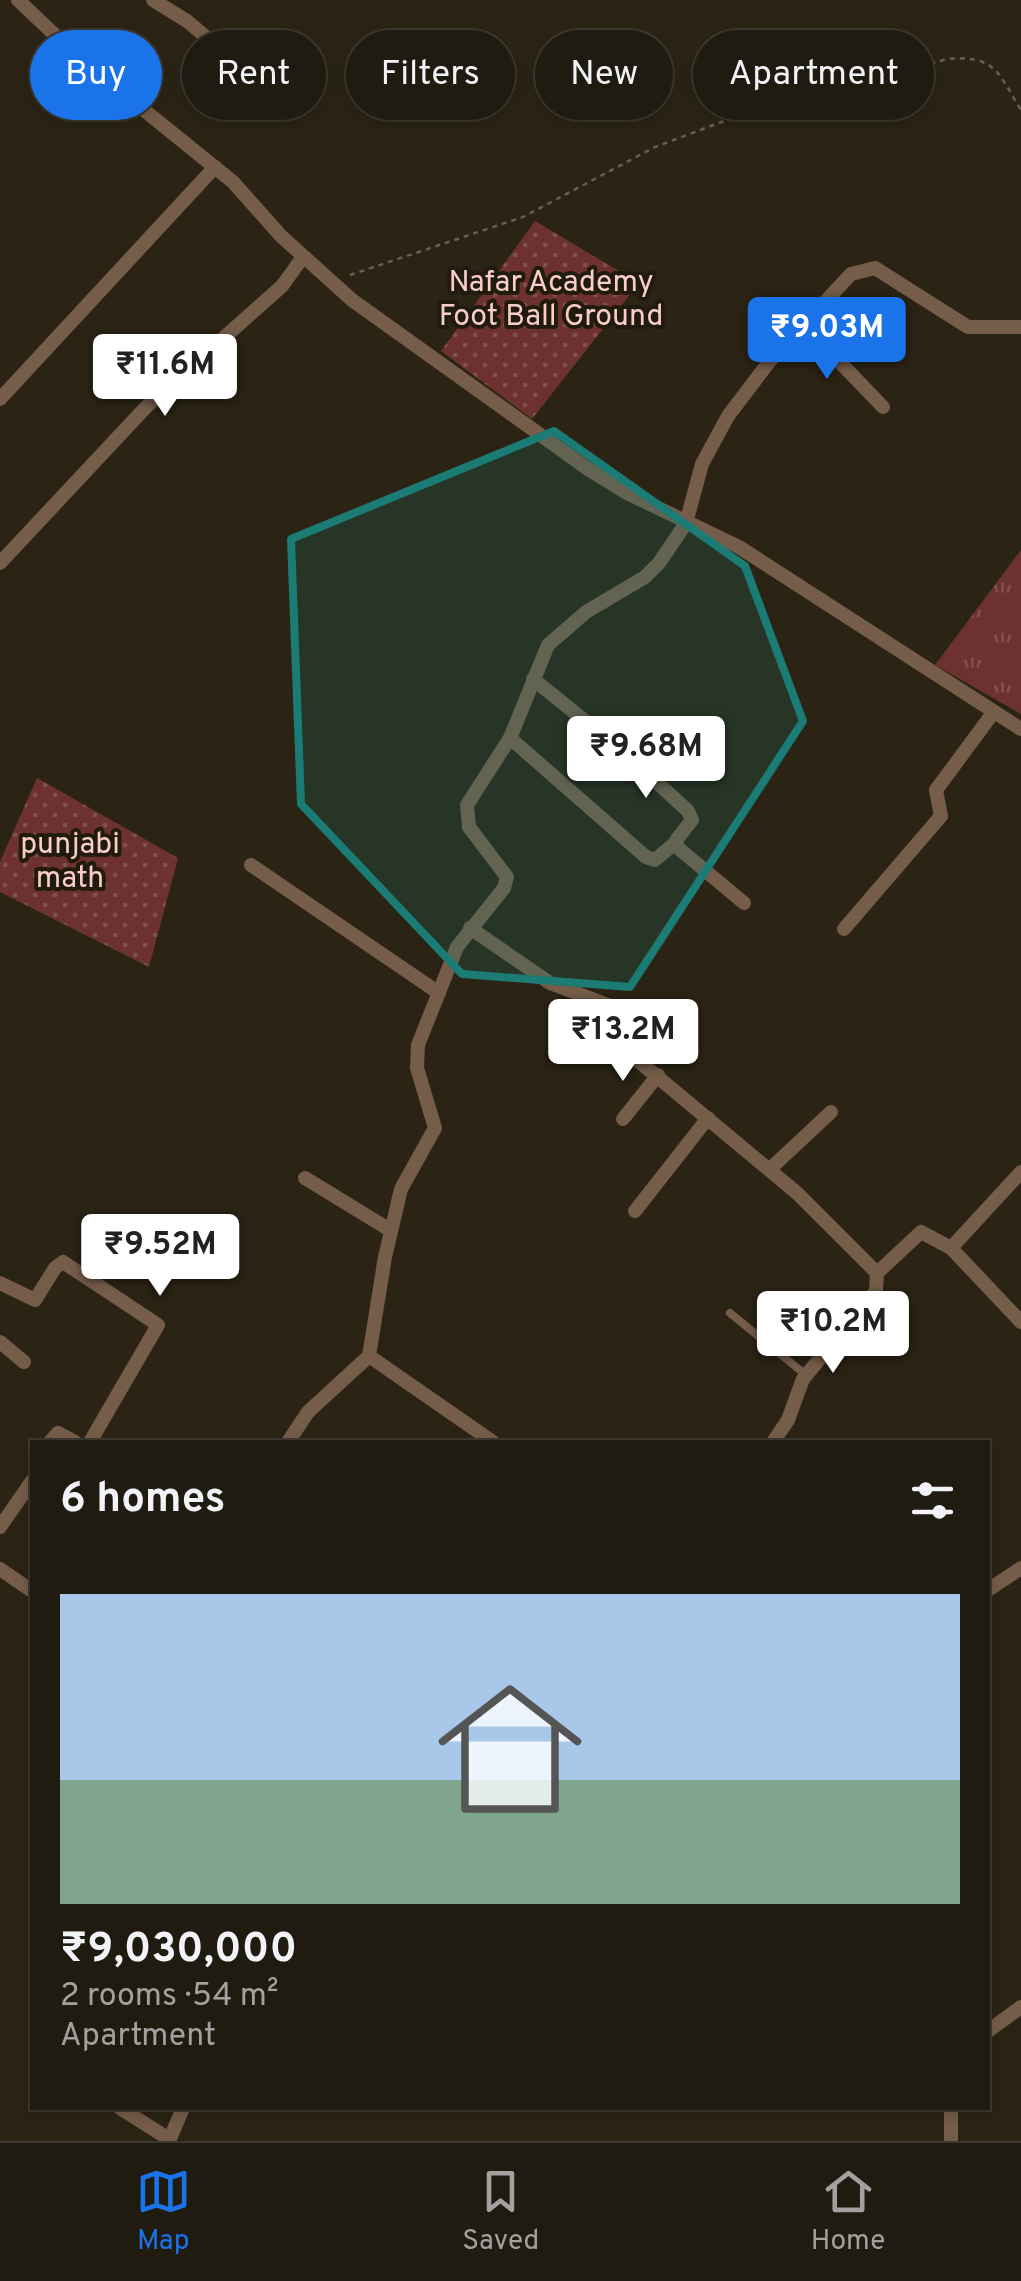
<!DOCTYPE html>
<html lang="en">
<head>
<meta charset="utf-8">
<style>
  :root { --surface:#201b10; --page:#2d281e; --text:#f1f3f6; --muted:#a2a19f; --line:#3d3930; --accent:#1a73e8 }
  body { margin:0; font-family:Overpass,sans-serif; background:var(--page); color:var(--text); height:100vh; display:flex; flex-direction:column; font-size:38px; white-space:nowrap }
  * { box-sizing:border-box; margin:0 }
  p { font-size:32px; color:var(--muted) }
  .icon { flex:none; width:55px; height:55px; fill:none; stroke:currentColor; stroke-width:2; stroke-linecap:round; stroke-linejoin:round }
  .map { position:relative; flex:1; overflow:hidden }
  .details { position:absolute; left:30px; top:1440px; width:960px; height:670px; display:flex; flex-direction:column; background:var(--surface); border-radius:0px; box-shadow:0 5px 15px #0003,0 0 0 2px var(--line) }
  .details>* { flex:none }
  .hud { position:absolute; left:30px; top:30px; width:962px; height:90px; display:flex; gap:20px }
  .price { position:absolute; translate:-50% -85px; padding:0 22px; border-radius:10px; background:#fff; color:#222; font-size:32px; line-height:65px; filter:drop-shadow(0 2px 5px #0008) }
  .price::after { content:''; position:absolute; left:50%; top:60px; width:30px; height:22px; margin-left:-15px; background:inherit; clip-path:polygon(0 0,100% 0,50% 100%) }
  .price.selected { background:var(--accent); color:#fff }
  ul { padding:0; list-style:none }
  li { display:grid; align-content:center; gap:20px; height:530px; padding:0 30px }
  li+li { border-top:2px solid var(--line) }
  li span { display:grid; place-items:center; height:310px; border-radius:0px; color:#555 }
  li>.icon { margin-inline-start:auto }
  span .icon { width:180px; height:180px; fill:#fffc; stroke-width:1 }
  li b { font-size:42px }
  h2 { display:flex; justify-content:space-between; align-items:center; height:120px; padding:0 30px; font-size:42px }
  .chip { padding:0 35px; border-radius:45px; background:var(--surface); box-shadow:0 5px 15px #0003,0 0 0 2px var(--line); font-size:35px; line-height:90px }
  .chip.selected { background:var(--accent); color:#fff }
  .tab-bar { display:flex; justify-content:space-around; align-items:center; height:140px; border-top:2px solid var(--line); background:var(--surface); font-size:28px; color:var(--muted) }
  .tab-bar a { display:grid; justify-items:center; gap:5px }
  .tab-bar .selected { color:var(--accent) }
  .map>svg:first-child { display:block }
</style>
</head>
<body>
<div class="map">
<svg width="1021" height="2141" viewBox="0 0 1021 2141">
  <defs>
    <pattern id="grass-tufts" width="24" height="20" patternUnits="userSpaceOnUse" patternTransform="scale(2.5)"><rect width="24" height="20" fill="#6d322f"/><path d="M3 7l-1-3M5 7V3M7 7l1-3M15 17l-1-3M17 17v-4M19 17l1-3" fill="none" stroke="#82504d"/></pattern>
    <pattern id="park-dots" width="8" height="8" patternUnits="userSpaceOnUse" patternTransform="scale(2.5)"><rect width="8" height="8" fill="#6d322f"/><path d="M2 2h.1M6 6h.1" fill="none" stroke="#82504d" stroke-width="1.8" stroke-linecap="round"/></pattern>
  </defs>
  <rect width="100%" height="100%" fill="#2b2415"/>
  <polygon fill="url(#grass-tufts)" points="1021,550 1021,714 935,665"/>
  <g fill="url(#park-dots)">
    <polygon points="535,221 639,283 532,419 441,351"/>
    <polygon points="37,778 178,858 149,967 0,892 0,862"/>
  </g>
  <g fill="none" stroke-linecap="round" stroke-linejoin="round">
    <path stroke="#666053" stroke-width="2.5" stroke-dasharray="5 5" stroke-linecap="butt" d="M350 275 523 217 655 147 756 109 948 59C996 55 998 73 1021 110"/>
    <polyline stroke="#765d4a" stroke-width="8" points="730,1313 806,1375"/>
    <g stroke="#765d4a" stroke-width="14">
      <polyline points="18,0 76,55 233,182 281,236 352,300 588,469 627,493 739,547 1021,729"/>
      <polyline points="153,0 187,21 237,63"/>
      <polyline points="804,325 883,407"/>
      <polyline points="0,399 215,167"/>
      <polyline points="0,563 147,406 282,286 303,257"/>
      <polyline points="533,679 626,754 688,811 692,820 677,839 677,847 744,903"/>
      <polyline points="510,738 646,857 655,860 675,843"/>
      <polyline points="251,865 439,993"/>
      <polyline points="470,928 550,983 626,1012 630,1020 618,1035 618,1044 797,1193 877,1273 876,1291 803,1379 788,1420 773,1442"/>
      <polyline points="844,929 941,816 936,790 993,713"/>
      <polyline points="623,1119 658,1075"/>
      <polyline points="770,1169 831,1112"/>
      <polyline points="1021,1172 951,1248 1021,1322"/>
      <polyline points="305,1178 390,1230"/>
      <polyline points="635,1211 708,1118"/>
      <polyline points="877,1273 921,1232 951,1248"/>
      <polyline points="0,1283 35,1300 55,1268 63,1262 158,1325 90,1442"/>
      <polyline points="0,1342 24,1362"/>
      <polyline points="369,1356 493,1442"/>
      <polyline points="50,1442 58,1433 75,1442"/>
      <polyline points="288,1442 308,1412 369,1356 385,1257 401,1189 435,1128 417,1068 418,1045 457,947 504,888 507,877 469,827 467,805 510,738 548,645 586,612 645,577 659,563 686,523 702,464 728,416 769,362 851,274 875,268 968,327 1021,327"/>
      <polyline points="0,1527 32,1481"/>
      <polyline points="0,1569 32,1591"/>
      <polyline points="988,1590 1021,1568"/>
      <polyline points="988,2031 1021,2007"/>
      <polyline points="120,2108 169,2139"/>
      <polyline points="169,2141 183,2108"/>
      <polyline points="951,2141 951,2108"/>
    </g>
  </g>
  <path fill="#1a7c74" fill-opacity="0.2" stroke="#1a7c74" stroke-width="8" stroke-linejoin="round" d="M554 431 745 566 803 721 630 987 462 974 301 804 291 539Z"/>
  <g text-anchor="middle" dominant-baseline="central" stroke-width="8" stroke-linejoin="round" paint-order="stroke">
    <g font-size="30" fill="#f9cdc9" stroke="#211b0c">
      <text x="551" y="283">Nafar Academy<tspan x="551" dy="34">Foot Ball Ground</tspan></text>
      <text x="70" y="845">punjabi<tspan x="70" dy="34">math</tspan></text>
    </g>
  </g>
</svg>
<b class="price selected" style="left:827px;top:382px">₹9.03M</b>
<b class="price" style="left:165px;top:419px">₹11.6M</b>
<b class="price" style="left:646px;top:801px">₹9.68M</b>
<b class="price" style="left:623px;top:1084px">₹13.2M</b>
<b class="price" style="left:160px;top:1299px">₹9.52M</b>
<b class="price" style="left:833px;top:1376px">₹10.2M</b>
<div class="hud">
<a class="chip selected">Buy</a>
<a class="chip">Rent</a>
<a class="chip">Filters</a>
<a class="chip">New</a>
<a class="chip">Apartment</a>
</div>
<section class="details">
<h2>6 homes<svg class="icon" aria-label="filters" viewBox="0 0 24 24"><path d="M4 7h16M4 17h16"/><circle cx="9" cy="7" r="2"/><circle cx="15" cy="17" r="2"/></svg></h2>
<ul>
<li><span style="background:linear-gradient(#a9c7e8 60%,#7fa58c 0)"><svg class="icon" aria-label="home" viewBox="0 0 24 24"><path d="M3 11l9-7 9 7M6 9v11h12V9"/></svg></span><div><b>₹9,030,000</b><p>2 rooms · 54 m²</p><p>Apartment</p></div></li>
</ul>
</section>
</div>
<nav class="tab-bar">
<a class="selected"><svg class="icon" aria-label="map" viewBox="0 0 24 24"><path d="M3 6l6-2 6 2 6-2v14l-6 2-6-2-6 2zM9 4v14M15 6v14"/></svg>Map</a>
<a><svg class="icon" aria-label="saved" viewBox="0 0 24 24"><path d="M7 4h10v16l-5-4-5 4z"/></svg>Saved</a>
<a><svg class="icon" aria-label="home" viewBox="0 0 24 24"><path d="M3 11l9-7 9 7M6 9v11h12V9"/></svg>Home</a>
</nav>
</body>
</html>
